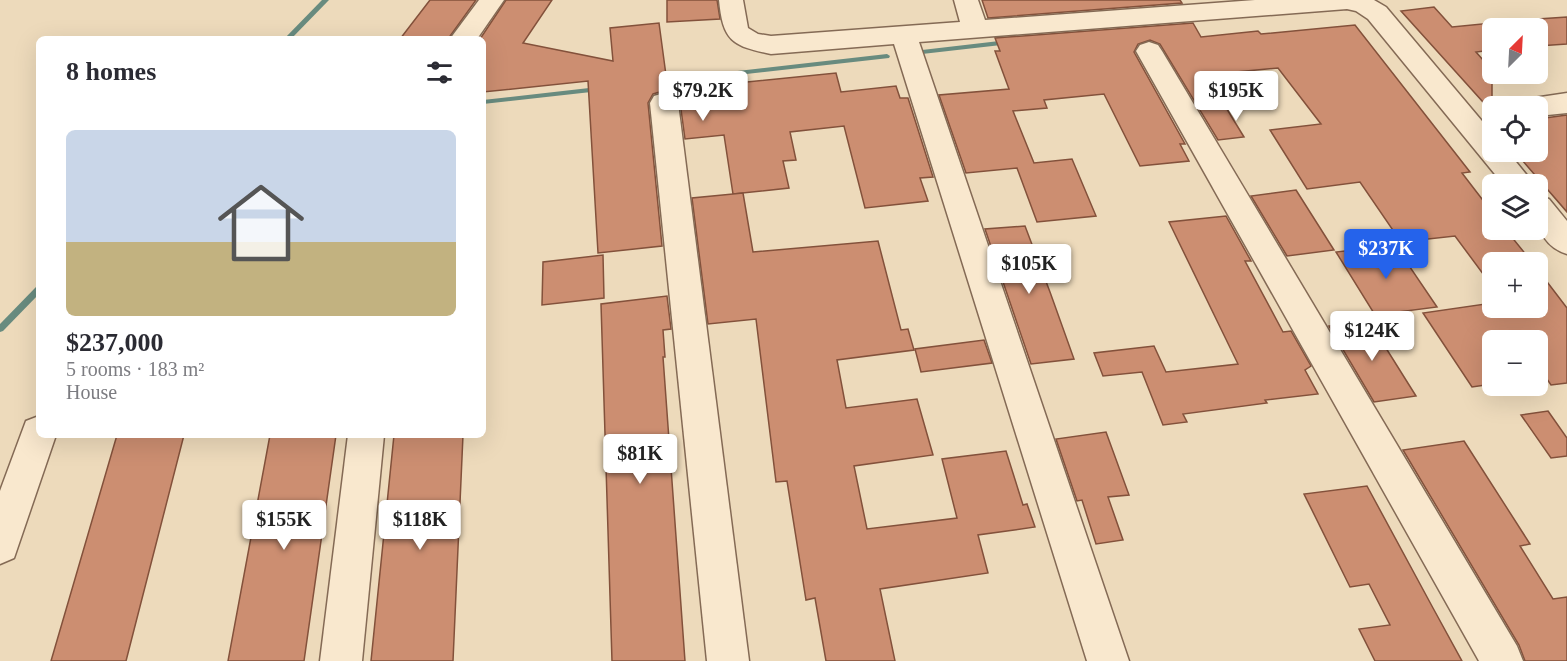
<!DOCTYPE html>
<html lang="en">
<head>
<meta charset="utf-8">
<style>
  :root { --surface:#fff; --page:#f7f7f7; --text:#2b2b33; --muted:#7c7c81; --accent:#2563eb }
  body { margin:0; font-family:Georgia,serif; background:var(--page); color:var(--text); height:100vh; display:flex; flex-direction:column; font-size:22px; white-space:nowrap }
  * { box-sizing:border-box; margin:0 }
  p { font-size:20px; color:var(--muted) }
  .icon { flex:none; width:33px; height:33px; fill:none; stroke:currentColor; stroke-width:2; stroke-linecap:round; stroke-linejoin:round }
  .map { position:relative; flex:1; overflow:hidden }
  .drawer { position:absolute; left:36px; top:36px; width:450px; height:402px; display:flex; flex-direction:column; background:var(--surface); border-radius:9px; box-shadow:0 6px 24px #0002 }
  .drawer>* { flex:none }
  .needle { width:39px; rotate:24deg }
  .fabs { position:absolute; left:1482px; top:18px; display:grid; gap:12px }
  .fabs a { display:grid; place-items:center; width:66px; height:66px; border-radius:9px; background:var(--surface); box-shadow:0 6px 24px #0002; font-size:30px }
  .price { position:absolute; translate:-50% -51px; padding:0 14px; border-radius:6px; background:#fff; color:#222; font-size:20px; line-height:39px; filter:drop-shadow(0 2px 3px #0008) }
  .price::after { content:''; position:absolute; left:50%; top:36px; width:18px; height:14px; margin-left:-9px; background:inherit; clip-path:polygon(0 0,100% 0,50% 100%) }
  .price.on { background:var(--accent); color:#fff }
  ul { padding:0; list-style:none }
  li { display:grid; align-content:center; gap:12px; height:318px; padding:0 30px }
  li span { display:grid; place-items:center; height:186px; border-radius:9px; color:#555 }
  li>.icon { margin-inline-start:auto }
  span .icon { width:108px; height:108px; fill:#fffc; stroke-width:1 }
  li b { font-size:26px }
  h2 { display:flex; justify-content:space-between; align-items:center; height:72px; padding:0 30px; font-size:26px }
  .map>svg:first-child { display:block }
</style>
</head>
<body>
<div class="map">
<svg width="1567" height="661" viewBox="0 0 1567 661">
  <rect width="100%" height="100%" fill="#eddabb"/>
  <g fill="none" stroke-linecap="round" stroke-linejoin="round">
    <g fill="#688b7f" fill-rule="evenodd">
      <polygon points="322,0 329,0 291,39 284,39"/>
      <polygon points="1008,40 1010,40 1010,44 922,54 919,52 922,50"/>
      <polygon points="887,54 890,56 889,58 658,84 655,82 658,80"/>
      <polygon points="598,87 601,89 600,91 483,104 483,100"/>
      <polygon points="39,286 39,294 3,331 0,332 0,324 36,287"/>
    </g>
  </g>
  <g fill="#cc8e71" stroke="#83513b" stroke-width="1.5">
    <polygon points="430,0 476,0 448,39 400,39"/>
    <polygon points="506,0 552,0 523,43 613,61 610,28 659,23 668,90 836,73 841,92 896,86 900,98 908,98 933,177 920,178 928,201 865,208 844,126 790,132 796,160 783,161 789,188 733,194 724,135 685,139 680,102 675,94 663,91 653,94 648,103 662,246 598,253 588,81 483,92 483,39 480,39"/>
    <polygon points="667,0 717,0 720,19 667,22"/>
    <polygon points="982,0 1180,0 1182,3 988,18"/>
    <polygon points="1434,7 1452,27 1492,23 1492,50 1476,52 1492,70 1492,112 1401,11"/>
    <polygon points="1567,17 1567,44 1538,46 1538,19"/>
    <polygon points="1193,23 1201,37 1258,31 1261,34 1355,25 1470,172 1462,173 1492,212 1492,230 1506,230 1532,262 1492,262 1492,286 1455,236 1401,242 1360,182 1307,189 1270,130 1321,124 1278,68 1206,75 1244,137 1218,140 1160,44 1150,40 1138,44 1134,52 1185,144 1180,144 1189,161 1140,166 1104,94 1044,100 1047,108 1013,111 1034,163 1072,159 1096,216 1037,222 1017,168 966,173 939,95 1009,89 995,51 1000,51 995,38"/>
    <polygon points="1567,115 1567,212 1515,152 1538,152 1538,119"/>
    <polygon points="1296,190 1334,250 1287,256 1251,196"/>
    <polygon points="743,193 753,252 878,241 901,330 908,329 914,350 837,360 846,408 917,399 933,455 854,466 867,529 957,518 942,459 1006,451 1023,505 1027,504 1035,527 978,535 988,573 880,589 895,661 826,661 815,598 806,600 787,481 776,482 756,319 708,324 692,198"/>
    <polygon points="1226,216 1251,261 1245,261 1283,332 1291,331 1311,366 1305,370 1318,394 1265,400 1267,403 1183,414 1187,422 1163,425 1142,372 1103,376 1094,353 1154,346 1166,372 1238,364 1169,222"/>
    <polygon points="1025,226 1050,292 1074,359 1031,364 985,229"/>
    <polygon points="1395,245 1437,307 1375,315 1336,252"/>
    <polygon points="603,255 604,298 542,305 543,262"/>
    <polygon points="1538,270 1567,308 1567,383 1551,385 1538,366 1538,340 1492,340 1492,384 1472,387 1423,313 1492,303 1492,308 1538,308"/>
    <polygon points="667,296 671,329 663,330 665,357 663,357 685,661 612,661 601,304"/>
    <polygon points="1369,321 1416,396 1374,402 1329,326"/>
    <polygon points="984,340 992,363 921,372 915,349"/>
    <polygon points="1548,411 1567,438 1567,456 1551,458 1521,415"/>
    <polygon points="1106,432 1129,495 1108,497 1123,540 1096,544 1082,500 1077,501 1056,439"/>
    <polygon points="117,435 184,435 126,661 51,661"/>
    <polygon points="270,435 336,435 304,661 228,661"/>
    <polygon points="394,435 463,435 453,661 371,661"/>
    <polygon points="1464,441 1530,544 1520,546 1553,599 1567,597 1567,661 1525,661 1519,645 1403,450"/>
    <polygon points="1367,486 1433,608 1462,661 1375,661 1359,629 1390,625 1369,584 1350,587 1304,494"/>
  </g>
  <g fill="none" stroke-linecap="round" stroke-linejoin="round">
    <g stroke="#846a55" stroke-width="3">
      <g id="minor">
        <polygon points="479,0 504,0 477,39 450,39"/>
        <path d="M719 0H743L748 28 758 34 771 36 960 22 954 0H978L985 20 1255 0H1374L1386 7 1492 133V152H1508L1534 184H1503L1368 19 1356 11 1347 9 919 42 1129 661H1087L894 44 771 54C732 46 723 41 719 0Z"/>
        <polygon points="1149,42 1158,45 1162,51 1517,646 1523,661 1479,661 1136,51 1140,45"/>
        <polygon points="664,93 674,96 678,103 749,661 707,661 650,103 654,96"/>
        <polygon points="1567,93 1567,113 1538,116 1538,106 1523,106 1527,99"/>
        <path d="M1538 196 1549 199 1567 221V254C1539 245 1535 221 1538 196Z"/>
        <polygon points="39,416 39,435 56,435 14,558 0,564 0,491 26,421"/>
        <polygon points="348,435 384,435 362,661 320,661"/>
      </g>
    </g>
    <use href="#minor" fill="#f9e8ce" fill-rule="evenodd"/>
  </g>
</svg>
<div class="fabs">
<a><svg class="needle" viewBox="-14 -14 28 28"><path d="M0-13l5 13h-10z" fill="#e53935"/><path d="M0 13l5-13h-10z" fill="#7c7c81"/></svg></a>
<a><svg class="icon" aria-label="locate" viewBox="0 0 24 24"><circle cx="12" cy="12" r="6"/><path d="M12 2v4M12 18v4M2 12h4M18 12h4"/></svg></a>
<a><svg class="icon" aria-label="layers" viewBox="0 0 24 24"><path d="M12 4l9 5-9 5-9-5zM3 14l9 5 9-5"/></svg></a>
<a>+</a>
<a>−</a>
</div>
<b class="price" style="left:703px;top:122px">$79.2K</b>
<b class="price" style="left:1236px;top:122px">$195K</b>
<b class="price on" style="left:1386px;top:280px">$237K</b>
<b class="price" style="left:1029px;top:295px">$105K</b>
<b class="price" style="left:1372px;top:362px">$124K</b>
<b class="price" style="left:640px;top:485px">$81K</b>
<b class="price" style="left:284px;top:551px">$155K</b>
<b class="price" style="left:420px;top:551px">$118K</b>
<section class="drawer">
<h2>8 homes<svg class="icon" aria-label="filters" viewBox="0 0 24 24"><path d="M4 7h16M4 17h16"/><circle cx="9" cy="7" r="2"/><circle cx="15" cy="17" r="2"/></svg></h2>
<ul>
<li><span style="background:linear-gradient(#c9d6e8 60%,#c2b280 0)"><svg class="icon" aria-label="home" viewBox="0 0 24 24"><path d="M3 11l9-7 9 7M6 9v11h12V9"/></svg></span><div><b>$237,000</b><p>5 rooms · 183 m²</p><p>House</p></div></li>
</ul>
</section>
</div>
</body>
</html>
